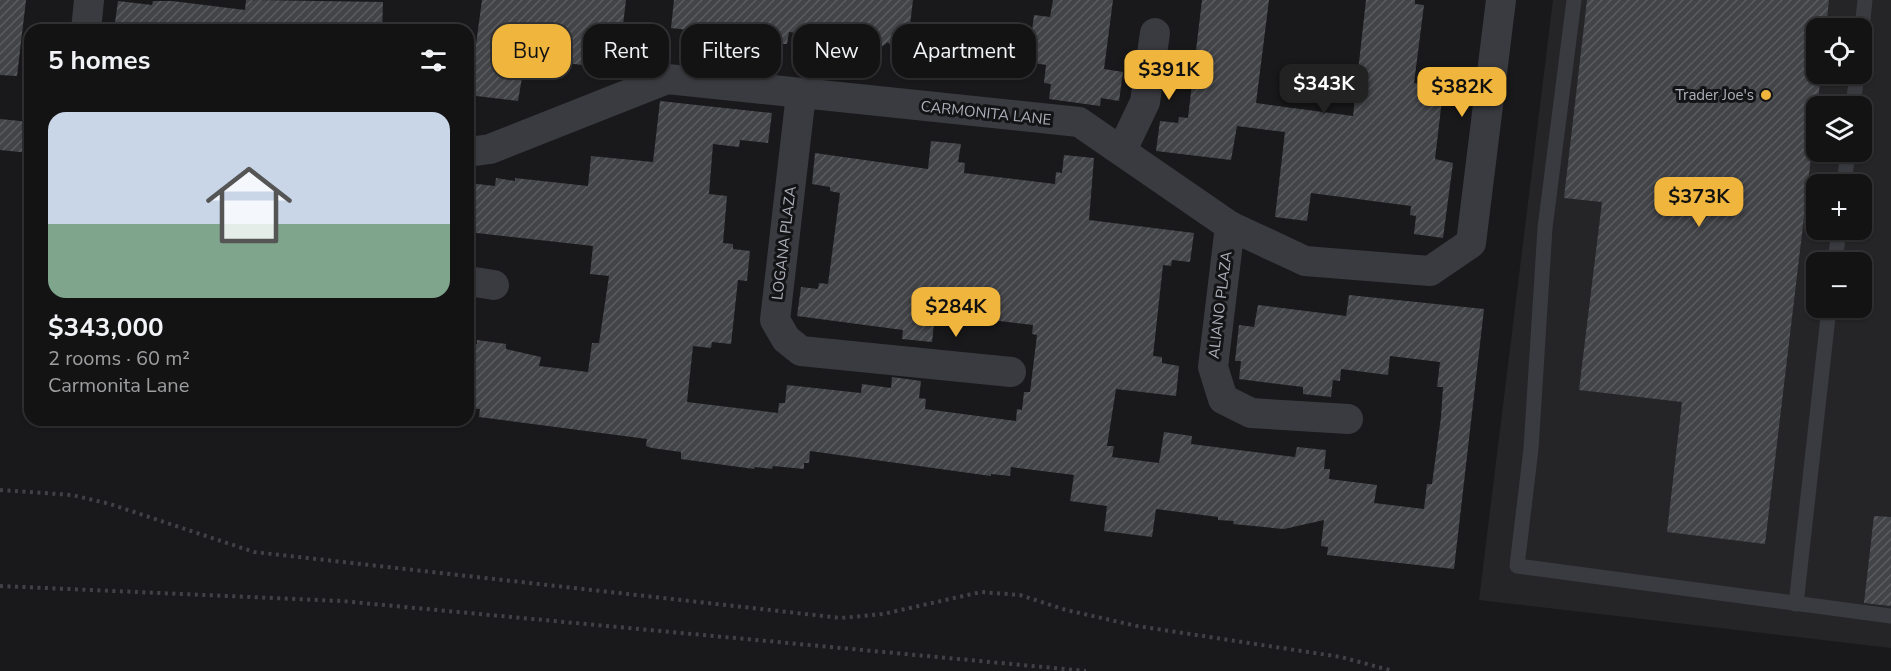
<!DOCTYPE html>
<html lang="en">
<head>
<meta charset="utf-8">
<style>
  :root { --surface:#131314; --page:#202022; --text:#f1f3f6; --muted:#9d9ea0; --line:#323234; --accent:#efb53d }
  body { margin:0; font-family:"Nunito Sans",sans-serif; background:var(--page); color:var(--text); height:100vh; display:flex; flex-direction:column; font-size:22px; white-space:nowrap }
  * { box-sizing:border-box; margin:0 }
  p { font-size:20px; color:var(--muted) }
  .icon { flex:none; width:33px; height:33px; fill:none; stroke:currentColor; stroke-width:2; stroke-linecap:round; stroke-linejoin:round }
  .map { position:relative; flex:1; overflow:hidden }
  .sheet { position:absolute; left:24px; top:24px; width:450px; height:402px; display:flex; flex-direction:column; background:var(--surface); border-radius:18px; box-shadow:0 2px 4px #0004,0 0 0 2px var(--line) }
  .sheet>* { flex:none }
  .guide { position:absolute; left:492px; top:24px; width:570px; height:54px; display:flex; gap:12px }
  .controls { position:absolute; left:1806px; top:18px; display:grid; gap:12px }
  .controls a { display:grid; place-items:center; width:66px; height:66px; border-radius:12px; background:var(--surface); box-shadow:0 2px 4px #0004,0 0 0 2px var(--line); font-size:30px }
  .price { position:absolute; translate:-50% -51px; padding:0 14px; border-radius:12px; background:var(--accent); color:#111; font-size:20px; line-height:39px; filter:drop-shadow(0 2px 3px #0008) }
  .price::after { content:''; position:absolute; left:50%; top:36px; width:18px; height:14px; margin-left:-9px; background:inherit; clip-path:polygon(0 0,100% 0,50% 100%) }
  .price.active { background:#222; color:#fff }
  ul { padding:0; list-style:none }
  li { display:grid; align-content:center; gap:12px; height:318px; padding:0 24px }
  li+li { border-top:2px solid var(--line) }
  li span { display:grid; place-items:center; height:186px; border-radius:18px; color:#555 }
  li>.icon { margin-inline-start:auto }
  span .icon { width:108px; height:108px; fill:#fffc; stroke-width:1 }
  li b { font-size:26px }
  h2 { display:flex; justify-content:space-between; align-items:center; height:72px; padding:0 24px; font-size:26px }
  .pill { padding:0 21px; border-radius:18px; background:var(--surface); box-shadow:0 2px 4px #0004,0 0 0 2px var(--line); font-size:21px; line-height:54px }
  .pill.active { background:var(--accent); color:#111 }
  .map>svg:first-child { display:block }
</style>
</head>
<body>
<div class="map">
<svg width="1891" height="671" viewBox="0 0 1891 671">
  <defs>
    <pattern id="building-hatch" width="6" height="6" patternUnits="userSpaceOnUse" patternTransform="scale(1.5)"><rect width="6" height="6" fill="#434448"/><path d="M-1 1l2-2M0 6l6-6M5 7l2-2" fill="none" stroke="#5b5c60"/></pattern>
  </defs>
  <rect width="100%" height="100%" fill="#19191b"/>
  <path fill="#252528" fill-rule="evenodd" d="M1553 0H1891V648L1479 600ZM1816 28H1862V74H1816ZM1816 106H1862V152H1816ZM1816 184H1862V230H1816ZM1816 262H1862V308H1816Z"/>
  <g fill="url(#building-hatch)">
    <polygon points="0,0 26,0 17,76 0,75"/>
    <polygon points="246,0 383,2 382,30 114,30 118,1 152,5 153,1 172,1 245,10"/>
    <polygon points="482,0 626,0 621,41 612,40 608,68 532,59 531,66 524,66 518,101 468,95 468,59 474,59"/>
    <polygon points="674,0 913,0 905,65 888,42 872,54 863,42 789,32 787,44 781,44 779,62 750,58 752,44 705,39 706,32 671,28"/>
    <polygon points="1053,0 1113,0 1104,69 1123,72 1119,101 1101,98 1100,106 1049,99 1051,84 1044,83 1046,65 1028,62 1034,15 1050,17"/>
    <polygon points="1202,0 1269,0 1256,103 1353,116 1366,0 1415,0 1415,4 1424,5 1414,83 1426,84 1425,89 1443,91 1435,159 1453,163 1443,238 1414,234 1416,216 1410,215 1411,206 1311,193 1307,221 1275,217 1285,132 1237,126 1231,160 1156,151 1160,121 1178,123 1179,117 1188,118"/>
    <polygon points="1587,0 1829,0 1826,28 1816,28 1816,74 1821,74 1765,544 1667,532 1682,402 1579,390 1602,202 1564,198"/>
    <polygon points="660,101 772,113 768,143 740,140 739,147 713,144 709,194 727,196 723,243 733,244 733,249 750,251 747,281 738,280 731,344 712,342 711,348 693,346 687,402 778,413 779,403 785,403 787,385 861,393 862,384 891,388 892,377 921,381 919,398 926,399 925,409 1016,421 1017,409 1022,410 1024,392 1030,392 1037,335 1032,334 1033,325 941,314 940,324 934,324 932,342 902,339 903,330 797,316 801,287 818,289 819,283 828,284 840,193 830,191 830,187 812,184 815,153 928,169 931,141 961,144 958,162 965,163 964,173 1055,184 1056,172 1062,173 1064,155 1094,158 1089,220 1194,233 1190,262 1172,260 1171,266 1163,265 1153,356 1162,357 1162,363 1179,366 1176,396 1116,389 1107,446 1114,446 1112,457 1159,463 1164,432 1192,436 1191,444 1295,457 1297,447 1326,450 1324,469 1330,469 1329,479 1377,485 1374,503 1424,509 1427,484 1432,484 1441,417 1443,387 1437,387 1440,362 1390,356 1388,375 1341,369 1340,381 1333,380 1331,397 1303,394 1303,387 1239,379 1241,361 1235,361 1239,325 1254,327 1258,305 1346,316 1349,295 1484,309 1454,569 1327,555 1328,547 1321,546 1324,520 1284,529 1233,524 1234,521 1218,520 1218,517 1156,509 1152,537 1104,531 1107,506 1070,501 1074,475 1011,467 1010,476 991,474 991,476 810,451 809,463 804,463 804,469 773,466 772,469 755,467 754,469 681,459 681,452 652,448 646,446 647,439 479,417 480,409 468,408 468,343 477,344 477,340 506,344 506,349 541,357 539,366 588,372 592,343 599,343 609,276 590,274 593,246 468,232 468,183 495,186 496,178 515,181 515,178 588,186 591,156 653,162"/>
    <polygon points="0,119 30,122 30,153 0,150"/>
    <polygon points="1874,516 1891,517 1891,606 1864,603"/>
  </g>
  <g fill="none" stroke-linecap="round" stroke-linejoin="round">
    <g stroke="#404247" stroke-width="4" stroke-dasharray="3 4.5" stroke-linecap="butt">
      <polyline points="0,490 72,495 110,504 254,552 841,618 883,614 981,592 1020,595 1066,610 1137,626 1341,657 1393,671"/>
      <polyline points="0,586 341,601 1086,671"/>
    </g>
    <g stroke="#3a3b40" stroke-width="15">
      <polyline points="1574,0 1545,228 1531,449 1517,566 1891,616"/>
      <polyline points="1862,29 1865,0"/>
      <polyline points="1853,106 1857,74"/>
      <polyline points="1844,184 1848,152"/>
      <polyline points="1835,262 1839,230"/>
      <polyline points="1796,604 1829,308"/>
    </g>
    <g stroke="#3a3b40" stroke-width="30">
      <polyline points="86,30 89,0"/>
      <polyline points="801,94 775,320 786,339 801,351 1011,372"/>
      <polyline points="1122,150 1145,102 1155,33"/>
      <polyline points="468,152 490,149 667,79 1079,122 1230,226 1305,261 1430,271 1471,243 1501,0"/>
      <polyline points="1230,226 1213,367 1223,399 1251,413 1348,419"/>
      <polyline points="468,281 494,285"/>
    </g>
  </g>
  <circle fill="#efb53d" stroke="#141416" stroke-width="2" cx="1766" cy="95" r="6"/>
  <g text-anchor="middle" dominant-baseline="central" stroke-width="6" stroke-linejoin="round" paint-order="stroke">
    <g font-size="15" fill="#acb0ba" stroke="#141416" text-anchor="end">
      <text x="1754" y="95">Trader Joe's</text>
    </g>
    <g font-size="15" fill="#acb0ba" stroke="#141416">
      <text transform="translate(986 113) rotate(6)">CARMONITA LANE</text>
      <text transform="translate(784 243) rotate(-83)">LOGANA PLAZA</text>
      <text transform="translate(1220 305) rotate(-83)">ALIANO PLAZA</text>
    </g>
  </g>
</svg>
<div class="controls">
<a><svg class="icon" aria-label="locate" viewBox="0 0 24 24"><circle cx="12" cy="12" r="6"/><path d="M12 2v4M12 18v4M2 12h4M18 12h4"/></svg></a>
<a><svg class="icon" aria-label="layers" viewBox="0 0 24 24"><path d="M12 4l9 5-9 5-9-5zM3 14l9 5 9-5"/></svg></a>
<a>+</a>
<a>−</a>
</div>
<b class="price" style="left:1169px;top:101px">$391K</b>
<b class="price active" style="left:1324px;top:115px">$343K</b>
<b class="price" style="left:1462px;top:118px">$382K</b>
<b class="price" style="left:1699px;top:228px">$373K</b>
<b class="price" style="left:956px;top:338px">$284K</b>
<div class="guide">
<a class="pill active">Buy</a>
<a class="pill">Rent</a>
<a class="pill">Filters</a>
<a class="pill">New</a>
<a class="pill">Apartment</a>
</div>
<section class="sheet">
<h2>5 homes<svg class="icon" aria-label="filters" viewBox="0 0 24 24"><path d="M4 7h16M4 17h16"/><circle cx="9" cy="7" r="2"/><circle cx="15" cy="17" r="2"/></svg></h2>
<ul>
<li><span style="background:linear-gradient(#c9d6e8 60%,#7fa58c 0)"><svg class="icon" aria-label="home" viewBox="0 0 24 24"><path d="M3 11l9-7 9 7M6 9v11h12V9"/></svg></span><div><b>$343,000</b><p>2 rooms · 60 m²</p><p>Carmonita Lane</p></div></li>
</ul>
</section>
</div>
</body>
</html>
